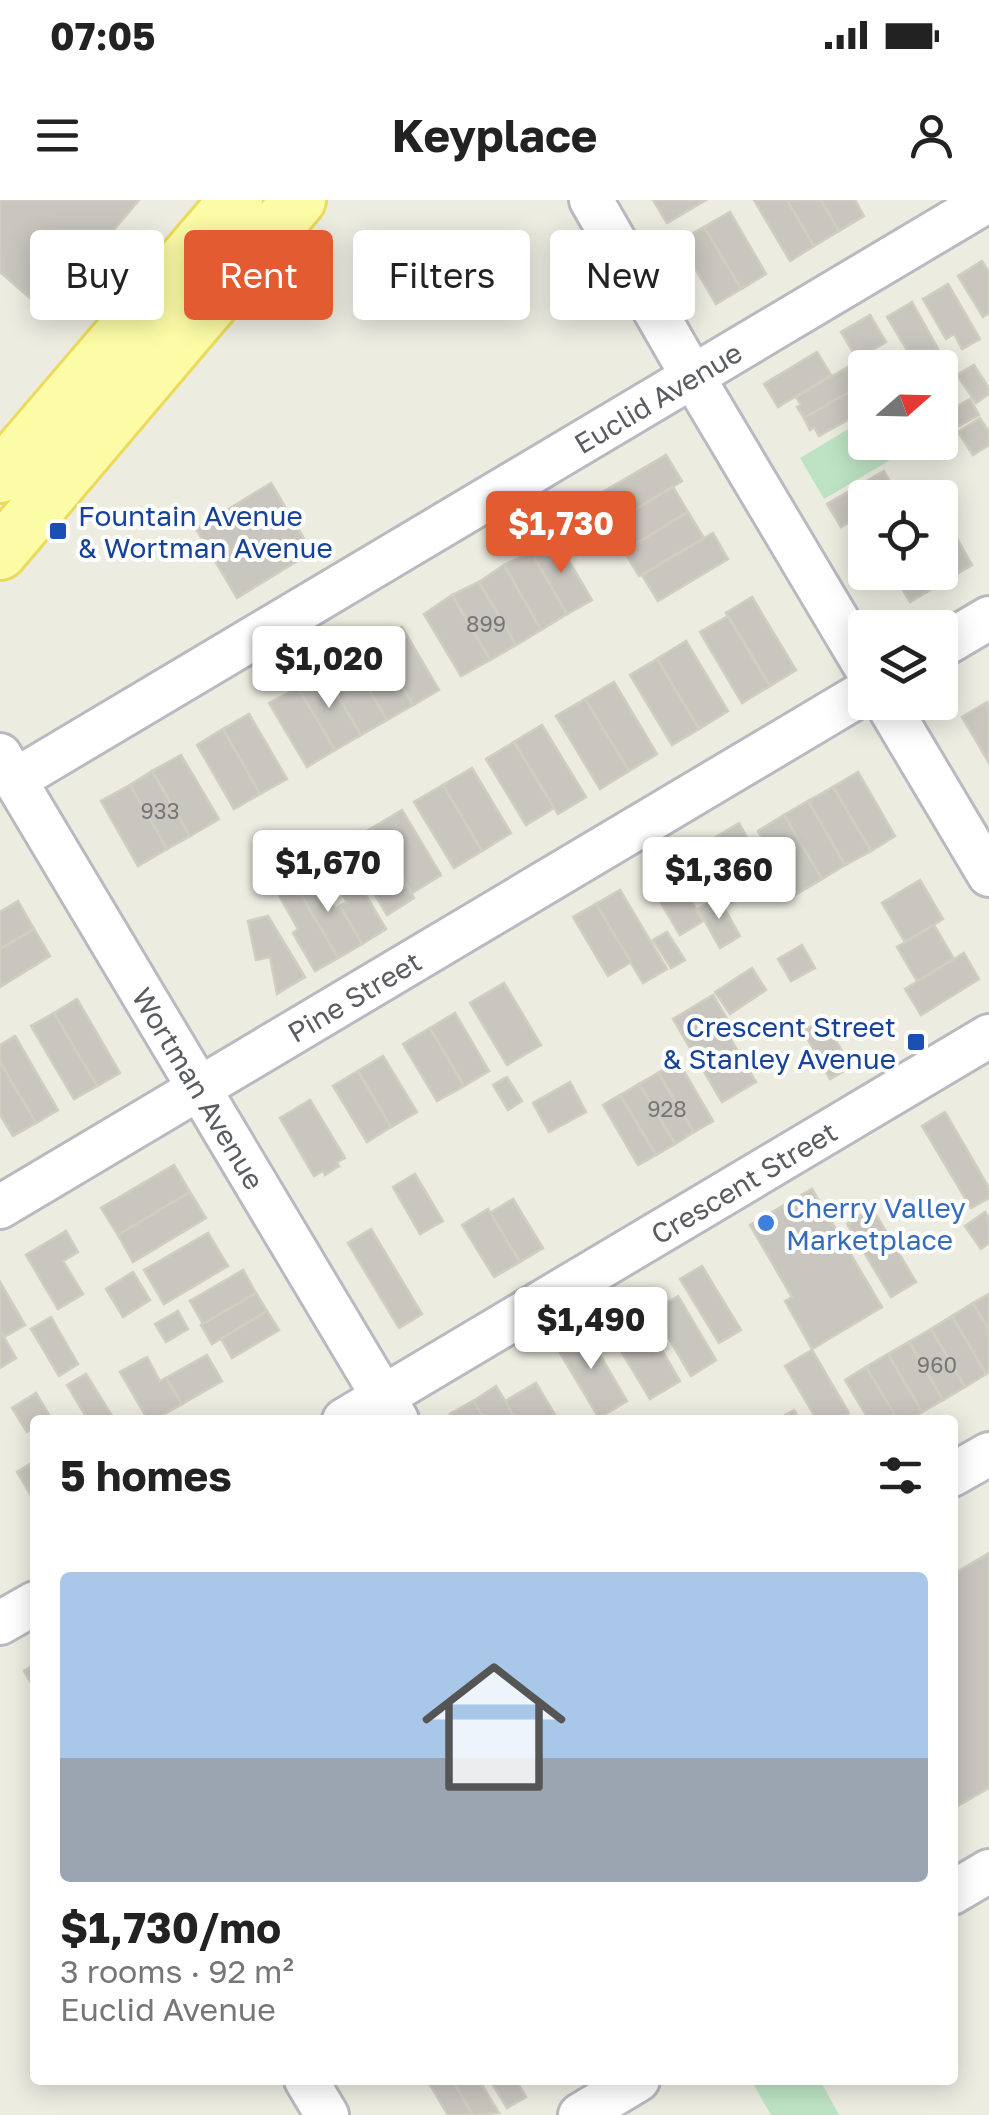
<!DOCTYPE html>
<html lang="en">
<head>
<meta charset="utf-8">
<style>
  :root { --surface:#fff; --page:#f6f6f6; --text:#222; --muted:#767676; --line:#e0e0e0; --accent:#e35b31 }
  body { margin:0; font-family:"Golos Text",sans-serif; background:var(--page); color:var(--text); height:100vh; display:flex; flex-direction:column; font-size:38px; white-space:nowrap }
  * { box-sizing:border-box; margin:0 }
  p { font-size:32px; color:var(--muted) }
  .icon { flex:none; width:55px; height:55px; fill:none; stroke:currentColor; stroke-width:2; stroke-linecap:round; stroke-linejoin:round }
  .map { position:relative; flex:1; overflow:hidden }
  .sheet { position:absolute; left:30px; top:1215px; width:928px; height:670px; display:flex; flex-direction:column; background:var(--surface); border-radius:10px; box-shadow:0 5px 25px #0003 }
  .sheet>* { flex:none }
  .banner { position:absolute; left:30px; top:30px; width:930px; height:90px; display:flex; gap:20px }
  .needle { width:65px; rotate:70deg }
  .controls { position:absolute; left:848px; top:150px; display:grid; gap:20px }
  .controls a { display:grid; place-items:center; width:110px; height:110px; border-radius:10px; background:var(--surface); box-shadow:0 5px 25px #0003; font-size:50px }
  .price { position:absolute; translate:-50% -85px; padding:0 22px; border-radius:10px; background:#fff; color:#222; font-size:32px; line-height:65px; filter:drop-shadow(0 2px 5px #0008) }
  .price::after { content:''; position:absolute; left:50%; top:60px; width:30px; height:22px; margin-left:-15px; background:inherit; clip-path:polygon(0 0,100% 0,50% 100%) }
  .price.on { background:var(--accent); color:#fff }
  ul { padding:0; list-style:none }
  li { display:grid; align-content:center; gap:20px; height:530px; padding:0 30px }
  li+li { border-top:2px solid var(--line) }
  li span { display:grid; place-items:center; height:310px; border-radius:10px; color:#555 }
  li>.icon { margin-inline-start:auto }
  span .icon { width:180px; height:180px; fill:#fffc; stroke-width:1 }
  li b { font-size:42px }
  h2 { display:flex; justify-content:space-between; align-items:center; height:120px; padding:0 30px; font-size:42px }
  .chip { padding:0 35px; border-radius:10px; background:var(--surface); box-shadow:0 5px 25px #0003; font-size:35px; line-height:90px }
  .chip.on { background:var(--accent); color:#fff }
  .status { display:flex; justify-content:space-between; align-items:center; height:70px; padding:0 50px; background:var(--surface); direction:ltr }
  .status svg { height:28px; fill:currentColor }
  header { display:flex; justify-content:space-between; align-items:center; height:130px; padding:0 30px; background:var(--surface); font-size:45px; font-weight:700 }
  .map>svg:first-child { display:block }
</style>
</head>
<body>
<div class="status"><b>07:05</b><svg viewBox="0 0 49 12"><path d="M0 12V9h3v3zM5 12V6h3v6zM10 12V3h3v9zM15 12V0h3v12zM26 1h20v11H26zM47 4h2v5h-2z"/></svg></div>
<header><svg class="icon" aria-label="menu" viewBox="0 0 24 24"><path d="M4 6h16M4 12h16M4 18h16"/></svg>Keyplace<svg class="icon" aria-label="person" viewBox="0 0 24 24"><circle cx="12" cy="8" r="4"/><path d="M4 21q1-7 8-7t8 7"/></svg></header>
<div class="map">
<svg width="989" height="1915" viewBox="0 0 989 1915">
  <rect width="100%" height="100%" fill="#ecece1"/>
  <g fill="#bee3c4">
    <polygon points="865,219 865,242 919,243 824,299 800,258"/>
    <polygon points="751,1880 820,1880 839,1915 771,1915"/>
  </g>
  <g fill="#c8c6bf" stroke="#d1cec0" stroke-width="2.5">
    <polygon points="0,0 139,0 45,111 0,72"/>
    <polygon points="653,0 706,0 667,23"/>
    <polygon points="754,0 787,0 814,46 790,61"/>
    <polygon points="787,0 821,0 839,31 814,46"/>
    <polygon points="821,0 855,0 864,16 839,31"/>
    <polygon points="730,12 766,74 741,89 704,27"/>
    <polygon points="704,27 741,89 716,104 679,41"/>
    <polygon points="982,61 989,72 989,113 983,117 958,76"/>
    <polygon points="948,84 980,139 962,149 954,134 946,139 923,99"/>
    <polygon points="912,102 941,154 918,168 887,117"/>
    <polygon points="870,115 886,142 857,159 841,132"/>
    <polygon points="817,152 831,175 778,207 764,184"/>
    <polygon points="867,156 873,168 865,168 865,183 804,218 797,207 801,205 796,197"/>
    <polygon points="974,165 989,188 989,194 976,203 957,175"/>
    <polygon points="865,183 865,210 819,236 814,227 810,230 804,218"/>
    <polygon points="970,199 979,215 959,226 950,210"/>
    <polygon points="980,218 989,232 989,245 973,255 958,232"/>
    <polygon points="666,255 682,281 612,323 596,296"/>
    <polygon points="884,271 897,294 892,298 865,298 865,313 841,327 827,304"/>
    <polygon points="271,283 312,352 237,398 196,329"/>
    <polygon points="673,287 688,312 624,351 609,325"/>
    <polygon points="688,312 704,338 639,376 624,351"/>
    <polygon points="940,321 953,343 940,351"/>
    <polygon points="713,333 728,359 658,401 642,375"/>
    <polygon points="554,336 592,400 567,414 531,352"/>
    <polygon points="958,340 972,365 910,402 895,377 903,372 940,372 940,351"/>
    <polygon points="531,352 567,414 541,430 504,365"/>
    <polygon points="504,365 541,430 516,445 479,382"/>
    <polygon points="479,382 516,445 490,460 452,395"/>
    <polygon points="452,395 490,460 461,476 424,414"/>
    <polygon points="752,397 796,470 770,486 726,413"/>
    <polygon points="728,416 770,486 742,503 700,432"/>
    <polygon points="402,427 439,490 413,505 375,440"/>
    <polygon points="375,440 413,505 387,520 350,458"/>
    <polygon points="686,441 728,511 699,529 657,459"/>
    <polygon points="350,458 387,520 361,535 323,471"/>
    <polygon points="657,459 699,529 672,545 630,475"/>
    <polygon points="323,471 361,535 335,550 298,488"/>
    <polygon points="614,482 657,554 629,571 585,499"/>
    <polygon points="298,488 335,550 307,567 269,503"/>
    <polygon points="585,499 629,571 600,589 556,516"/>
    <polygon points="987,502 989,506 989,563 962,517"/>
    <polygon points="249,514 287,579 260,594 223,529"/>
    <polygon points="542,525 586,597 558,614 514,542"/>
    <polygon points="223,529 260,594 234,609 197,545"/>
    <polygon points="514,542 554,608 526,625 486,559"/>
    <polygon points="181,555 219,619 190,636 152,571"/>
    <polygon points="472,568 511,633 482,651 443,585"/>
    <polygon points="152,571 190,636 167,649 130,585"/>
    <polygon points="858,572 895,636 871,651 833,587"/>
    <polygon points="130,585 167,649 138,666 101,601"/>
    <polygon points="443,585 482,651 454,668 414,602"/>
    <polygon points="833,587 871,651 845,665 808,601"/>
    <polygon points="808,601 845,665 822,679 784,615"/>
    <polygon points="402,610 441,675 412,693 372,628"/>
    <polygon points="784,615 822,679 795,695 758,631"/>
    <polygon points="739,623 769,677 746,690 716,637"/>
    <polygon points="372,628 414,698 387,715 345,644"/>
    <polygon points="341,653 386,729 362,744 340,706 347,702 324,663"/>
    <polygon points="668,662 703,721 680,735 645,676"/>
    <polygon points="312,669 335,709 340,706 362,744 338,758 293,681"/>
    <polygon points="731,671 745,694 731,702 717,679"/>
    <polygon points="920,680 943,719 905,742 882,703"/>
    <polygon points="293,681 338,758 315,771 293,733 298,729 276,690"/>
    <polygon points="620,690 667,769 643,783 596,704"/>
    <polygon points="718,697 740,736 720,748 698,709"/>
    <polygon points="18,701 34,729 0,749 0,712"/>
    <polygon points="596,704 631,762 608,776 573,717"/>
    <polygon points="268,716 305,777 277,794 270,757 256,760 248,721"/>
    <polygon points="934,725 954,759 917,781 897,747"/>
    <polygon points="34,729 50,756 0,787 0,749"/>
    <polygon points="667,732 685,760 671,768 653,740"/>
    <polygon points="802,745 815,768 791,781 778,759"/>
    <polygon points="964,753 979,779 921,815 905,789"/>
    <polygon points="752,768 766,790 730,814 715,792"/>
    <polygon points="504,783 541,845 507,865 470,803"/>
    <polygon points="713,795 730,824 724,828 756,882 722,902 673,819"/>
    <polygon points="77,799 120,873 97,886 54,813"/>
    <polygon points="54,813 97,886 74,899 31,826"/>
    <polygon points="455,813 489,871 464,886 430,828"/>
    <polygon points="824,819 851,867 830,879 803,831"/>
    <polygon points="430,828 464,886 437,901 403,844"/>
    <polygon points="15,836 58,910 36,923 0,862 0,845"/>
    <polygon points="383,856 417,912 391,927 358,871"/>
    <polygon points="678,861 713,921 694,932 658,873"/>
    <polygon points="0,862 36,923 13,936 0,915"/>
    <polygon points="358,871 391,927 367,942 333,886"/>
    <polygon points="658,873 694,932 675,944 639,884"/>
    <polygon points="507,877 522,901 508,910 493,885"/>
    <polygon points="570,882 586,912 549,932 533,903"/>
    <polygon points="639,884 675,944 656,955 620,895"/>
    <polygon points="620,895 656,955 638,965 603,905"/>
    <polygon points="310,900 345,958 337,962 339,966 325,975 323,971 314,976 280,918"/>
    <polygon points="945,912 989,988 989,998 971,1008 922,926"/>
    <polygon points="174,965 190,992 118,1035 101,1008"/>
    <polygon points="415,974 443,1021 420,1034 393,987"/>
    <polygon points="812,989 882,1107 812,1149 785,1101 792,1097 750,1025"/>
    <polygon points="190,992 206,1018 133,1062 118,1035"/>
    <polygon points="513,999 543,1048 520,1062 490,1013"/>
    <polygon points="872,1008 916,1082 891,1097 847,1024"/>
    <polygon points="488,1009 520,1062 494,1077 462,1025"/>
    <polygon points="985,1012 989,1018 989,1043 981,1049 965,1026"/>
    <polygon points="371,1029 422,1114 399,1128 348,1043"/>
    <polygon points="66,1031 78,1052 63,1061 83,1094 58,1109 26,1055"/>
    <polygon points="208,1033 228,1066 164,1104 144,1070"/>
    <polygon points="702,1066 741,1130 719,1143 680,1079"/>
    <polygon points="243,1070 256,1093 203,1124 190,1101"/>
    <polygon points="133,1072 150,1100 123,1117 106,1089"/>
    <polygon points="0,1082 25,1125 4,1137 0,1130"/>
    <polygon points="256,1093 267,1111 212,1144 201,1125"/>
    <polygon points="989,1094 989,1131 973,1103"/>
    <polygon points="678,1096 716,1160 691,1176 653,1112"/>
    <polygon points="973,1103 989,1131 989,1172 986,1174 952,1116"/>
    <polygon points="178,1111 188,1129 166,1142 155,1124"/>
    <polygon points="267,1111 279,1130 232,1158 221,1139"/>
    <polygon points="952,1116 986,1174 965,1187 931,1129"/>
    <polygon points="51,1117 78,1164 59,1176 31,1129"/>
    <polygon points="643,1118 680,1181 650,1199 612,1136"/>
    <polygon points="583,1126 627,1201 599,1218 554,1143"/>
    <polygon points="931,1129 965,1187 943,1200 909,1142"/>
    <polygon points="0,1130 16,1158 0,1168"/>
    <polygon points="909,1142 943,1200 922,1212 888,1154"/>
    <polygon points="812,1150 849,1213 837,1220 817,1220 785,1166"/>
    <polygon points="888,1154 922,1212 909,1220 898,1220 866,1167"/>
    <polygon points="207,1155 222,1181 182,1204 166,1178"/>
    <polygon points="147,1157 160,1181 166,1178 182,1204 154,1220 148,1220 120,1172"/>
    <polygon points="866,1167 898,1220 869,1220 845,1180"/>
    <polygon points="86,1174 114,1219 112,1220 88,1220 67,1185"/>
    <polygon points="536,1183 558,1220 516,1220 505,1201"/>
    <polygon points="496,1186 505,1201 516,1220 485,1220 473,1201"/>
    <polygon points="36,1193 51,1218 35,1220 35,1227 27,1232 12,1208"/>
    <polygon points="473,1201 485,1220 453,1220 450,1214"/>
    <polygon points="794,1210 800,1220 777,1220"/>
    <polygon points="35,1261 35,1302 17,1272"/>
    <polygon points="989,1353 989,1588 952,1609 952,1375"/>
    <polygon points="35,1464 35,1490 24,1471"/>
    <polygon points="427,1880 452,1880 473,1915 448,1915"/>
    <polygon points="452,1880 479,1880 499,1913 473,1915"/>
    <polygon points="490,1880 516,1880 526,1897 507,1908"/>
  </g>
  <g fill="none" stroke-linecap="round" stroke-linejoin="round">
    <g stroke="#b9bac0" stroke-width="48">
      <g id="minor">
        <polyline points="591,0 693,177 865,466"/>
        <polyline points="940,447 989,418"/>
        <polyline points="886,502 989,675"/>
        <path id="s1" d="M0 555 397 1220"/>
        <path id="s2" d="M15 580 989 0"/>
        <path id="s3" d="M0 1007 865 492"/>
        <path id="s4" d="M344 1220 989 836"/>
        <polyline points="952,1275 989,1254"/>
        <polyline points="0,1423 35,1403"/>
        <polyline points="952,1693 989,1671"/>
        <polyline points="306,1880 327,1915"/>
        <polyline points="580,1915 638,1880"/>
      </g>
    </g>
    <g stroke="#ecda5a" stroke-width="58">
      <g id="major">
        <polyline points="0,276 236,0"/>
        <polyline points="0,353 299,0"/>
      </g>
    </g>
    <use href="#minor" stroke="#fff" stroke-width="42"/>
    <use href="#major" stroke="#fcfca6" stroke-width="52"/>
  </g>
  <g fill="#1a4fb4" stroke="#fff" stroke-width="4">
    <rect x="48" y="321" width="20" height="20" rx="5"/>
    <rect x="906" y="832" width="20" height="20" rx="5"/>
  </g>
  <circle fill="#3f7fe0" stroke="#fff" stroke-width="4" cx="766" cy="1023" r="10"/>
  <g text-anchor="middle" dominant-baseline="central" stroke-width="8" stroke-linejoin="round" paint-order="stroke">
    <g font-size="22" fill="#767679">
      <text x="486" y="423">899</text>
      <text x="160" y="610">933</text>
      <text x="667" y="908">928</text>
      <text x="937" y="1164">960</text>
    </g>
    <g font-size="28" fill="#5a5c62" stroke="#fff">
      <text stroke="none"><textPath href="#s2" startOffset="748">Euclid Avenue</textPath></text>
      <text stroke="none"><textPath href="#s3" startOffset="412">Pine Street</textPath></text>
      <text stroke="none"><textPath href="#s1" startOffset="388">Wortman Avenue</textPath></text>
      <text stroke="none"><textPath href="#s4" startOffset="465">Crescent Street</textPath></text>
    </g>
    <g font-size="28" fill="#164399" stroke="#fff" text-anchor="start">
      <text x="78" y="315">Fountain Avenue<tspan x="78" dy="32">&amp; Wortman Avenue</tspan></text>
      <text x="896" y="826" text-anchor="end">Crescent Street<tspan x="896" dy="32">&amp; Stanley Avenue</tspan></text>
    </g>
    <g font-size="28" fill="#366cbe" stroke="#fff" text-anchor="start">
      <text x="786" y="1007">Cherry Valley<tspan x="786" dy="32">Marketplace</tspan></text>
    </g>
  </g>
</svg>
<div class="controls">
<a><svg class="needle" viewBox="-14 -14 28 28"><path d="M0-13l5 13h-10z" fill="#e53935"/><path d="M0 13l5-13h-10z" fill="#767676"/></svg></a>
<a><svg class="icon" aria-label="locate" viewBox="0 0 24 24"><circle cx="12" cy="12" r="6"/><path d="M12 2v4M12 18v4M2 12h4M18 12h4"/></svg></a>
<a><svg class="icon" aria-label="layers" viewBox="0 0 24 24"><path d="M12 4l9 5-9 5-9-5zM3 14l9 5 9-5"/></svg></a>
</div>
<b class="price on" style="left:561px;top:376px">$1,730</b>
<b class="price" style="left:329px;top:511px">$1,020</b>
<b class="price" style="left:328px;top:715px">$1,670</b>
<b class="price" style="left:719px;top:722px">$1,360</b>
<b class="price" style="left:591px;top:1172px">$1,490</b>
<div class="banner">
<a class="chip">Buy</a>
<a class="chip on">Rent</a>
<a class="chip">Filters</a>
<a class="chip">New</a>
</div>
<section class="sheet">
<h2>5 homes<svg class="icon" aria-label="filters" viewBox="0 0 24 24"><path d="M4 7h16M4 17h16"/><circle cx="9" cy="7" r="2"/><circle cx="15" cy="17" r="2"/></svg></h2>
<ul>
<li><span style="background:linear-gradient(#a9c7e8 60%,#9aa5b1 0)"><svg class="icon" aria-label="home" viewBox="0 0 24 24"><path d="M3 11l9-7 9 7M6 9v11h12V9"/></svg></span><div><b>$1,730/mo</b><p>3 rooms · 92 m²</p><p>Euclid Avenue</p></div></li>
</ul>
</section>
</div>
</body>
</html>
